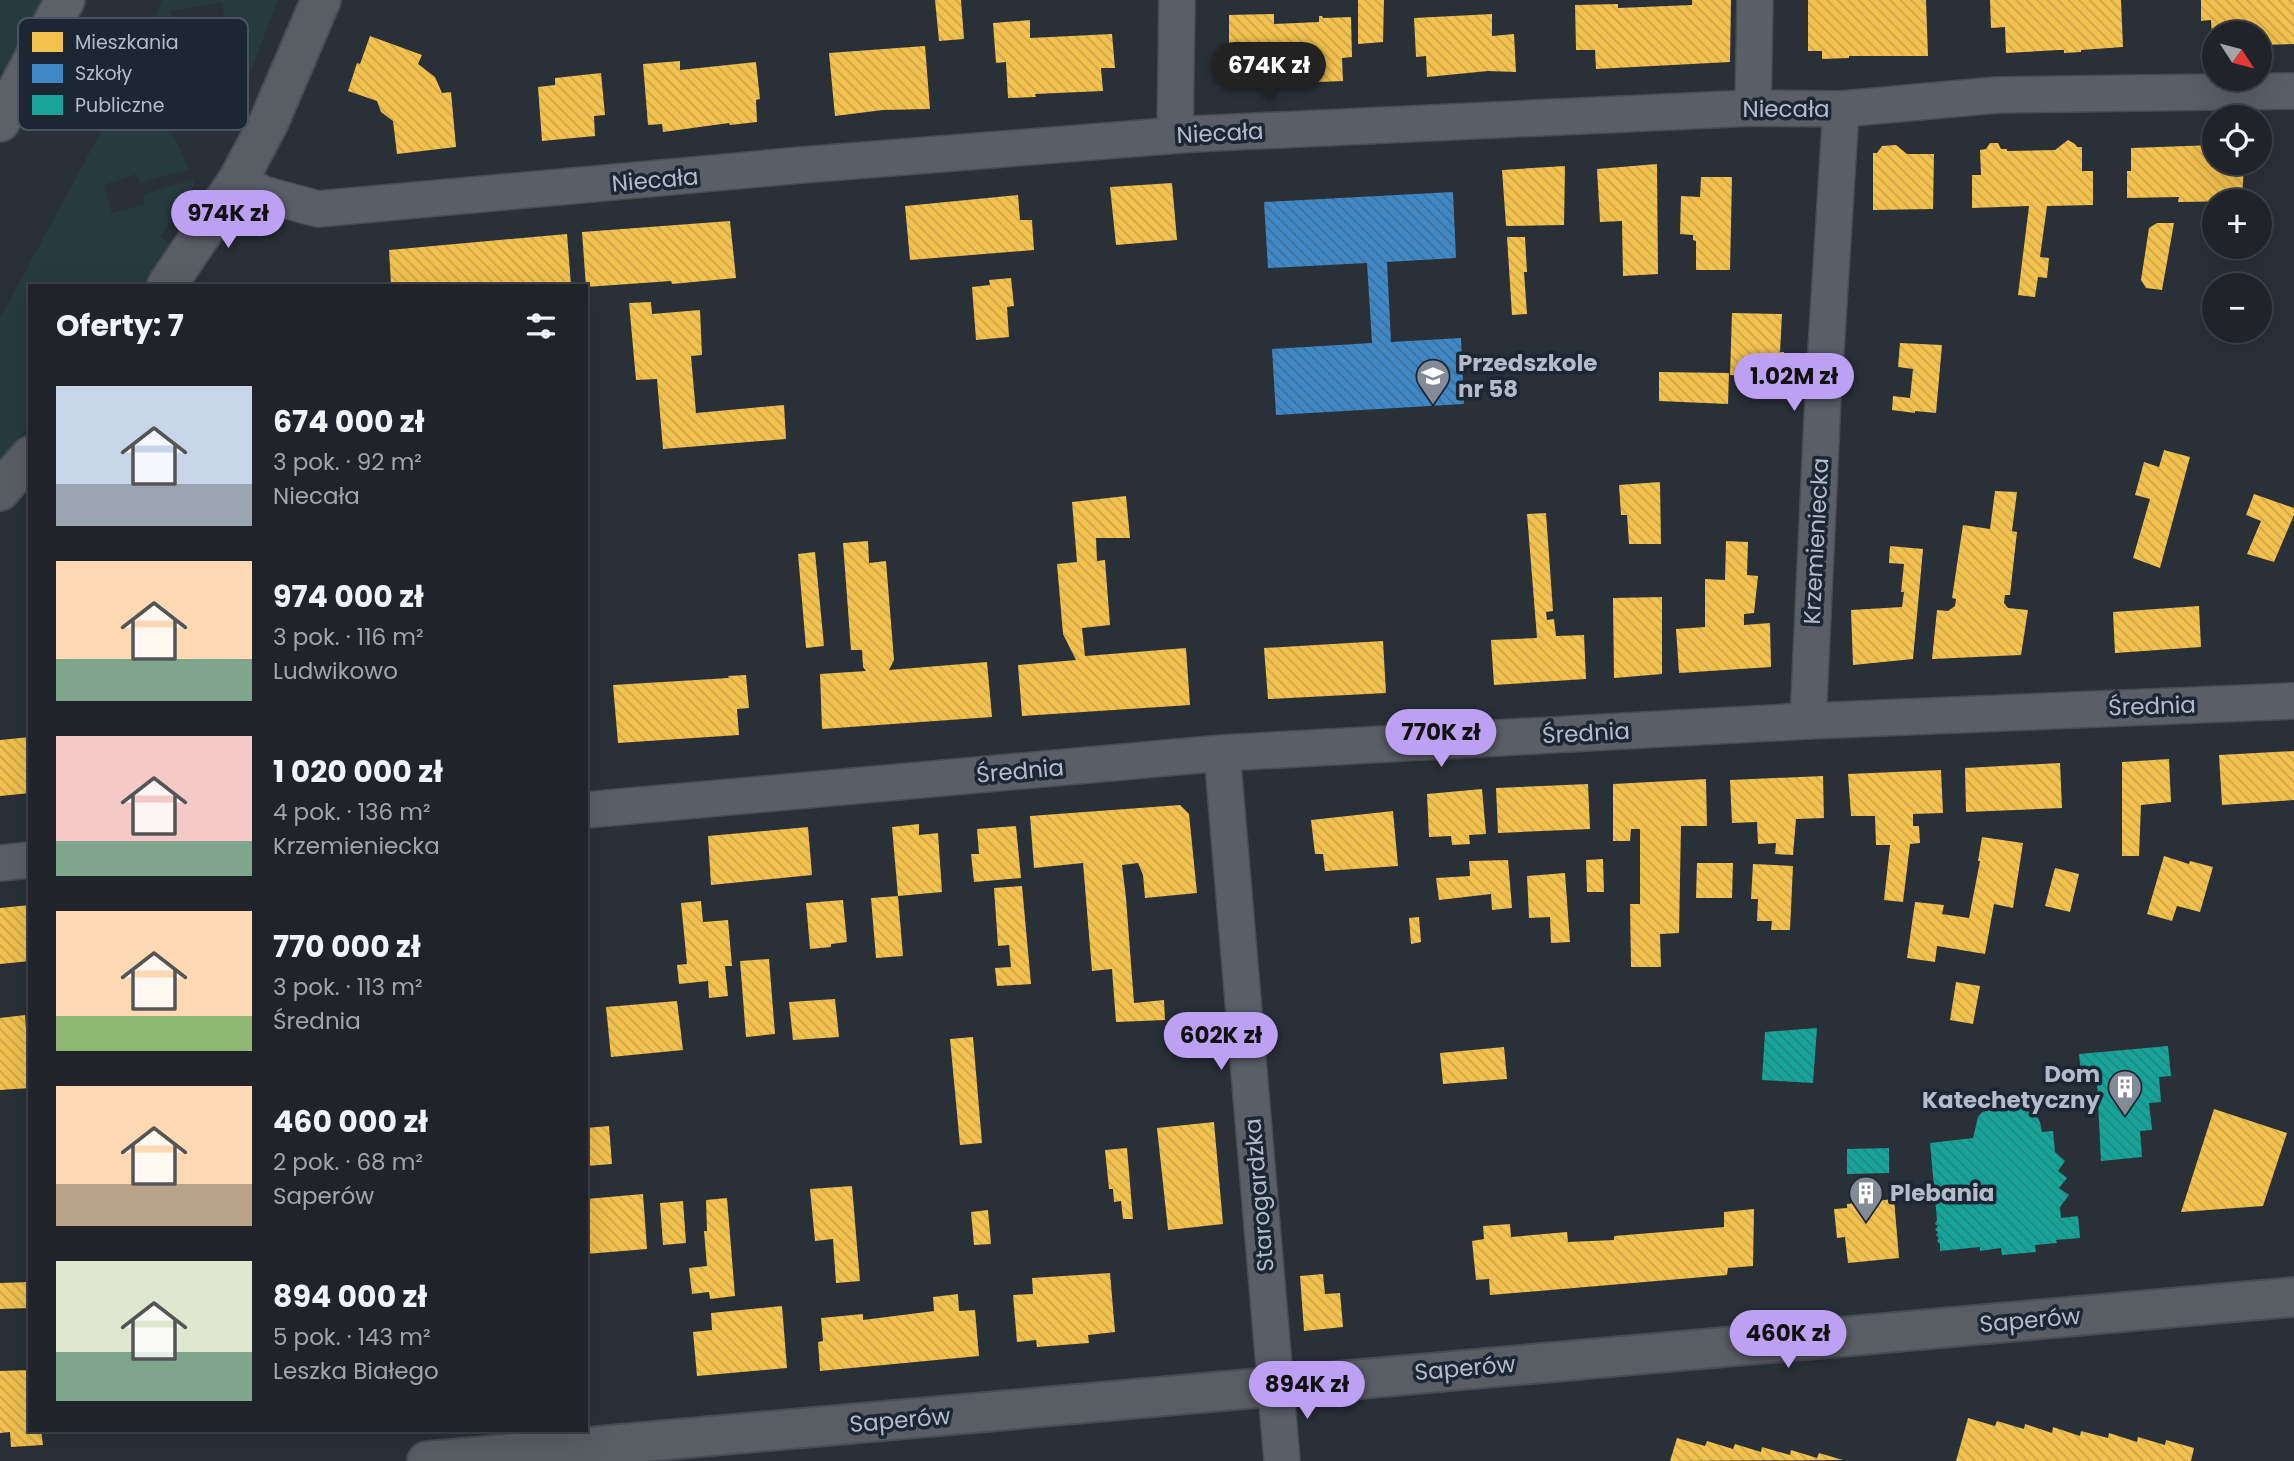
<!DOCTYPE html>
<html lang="pl">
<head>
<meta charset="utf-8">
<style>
  :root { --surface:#20242a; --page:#2d3036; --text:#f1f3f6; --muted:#a2a4a8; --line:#3d4147; --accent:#bca0f2 }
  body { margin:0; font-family:Poppins,sans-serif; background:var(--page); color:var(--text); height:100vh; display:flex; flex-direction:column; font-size:26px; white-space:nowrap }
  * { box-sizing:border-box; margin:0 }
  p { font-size:23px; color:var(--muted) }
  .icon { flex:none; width:38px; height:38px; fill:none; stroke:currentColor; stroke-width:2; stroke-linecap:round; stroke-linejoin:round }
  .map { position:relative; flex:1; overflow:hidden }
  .drawer { position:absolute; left:28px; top:284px; width:560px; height:1148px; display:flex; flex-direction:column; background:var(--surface); border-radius:0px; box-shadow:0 7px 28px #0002,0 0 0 2px var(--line) }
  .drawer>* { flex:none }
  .needle { width:46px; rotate:126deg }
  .tools { position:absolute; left:2202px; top:21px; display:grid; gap:14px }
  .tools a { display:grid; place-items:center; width:70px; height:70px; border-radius:50%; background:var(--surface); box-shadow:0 7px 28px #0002,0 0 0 2px var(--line); font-size:35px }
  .price { position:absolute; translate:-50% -60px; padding:0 16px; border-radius:24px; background:var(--accent); color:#111; font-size:23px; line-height:46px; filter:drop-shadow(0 2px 4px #0008) }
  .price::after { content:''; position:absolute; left:50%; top:42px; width:21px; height:16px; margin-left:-10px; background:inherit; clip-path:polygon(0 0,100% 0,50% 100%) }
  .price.active { background:#222; color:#fff }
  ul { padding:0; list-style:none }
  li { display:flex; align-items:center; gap:21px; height:175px; padding:0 28px }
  li span { display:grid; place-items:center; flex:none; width:196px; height:140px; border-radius:0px; color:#555 }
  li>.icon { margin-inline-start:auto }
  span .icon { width:84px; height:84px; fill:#fffc; stroke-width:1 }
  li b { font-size:30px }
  h2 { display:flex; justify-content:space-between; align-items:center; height:84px; padding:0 28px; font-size:30px }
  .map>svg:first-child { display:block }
</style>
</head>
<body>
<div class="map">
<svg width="2294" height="1461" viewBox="0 0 2294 1461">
  <defs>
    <pattern id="homes-back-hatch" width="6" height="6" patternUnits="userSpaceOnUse" patternTransform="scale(1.75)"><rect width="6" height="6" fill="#f2c14e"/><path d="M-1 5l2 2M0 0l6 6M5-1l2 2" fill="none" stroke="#cca64a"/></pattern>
    <pattern id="schools-back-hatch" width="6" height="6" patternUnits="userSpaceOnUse" patternTransform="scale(1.75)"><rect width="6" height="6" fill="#3f88c5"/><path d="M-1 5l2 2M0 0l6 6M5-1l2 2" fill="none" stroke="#3c709c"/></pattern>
    <pattern id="public-back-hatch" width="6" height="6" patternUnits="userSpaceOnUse" patternTransform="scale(1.75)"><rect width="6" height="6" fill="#17a398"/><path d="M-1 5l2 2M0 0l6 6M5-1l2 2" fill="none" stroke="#1f8881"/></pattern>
  </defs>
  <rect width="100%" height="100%" fill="#2a3038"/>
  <g fill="#273a3e">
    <polygon points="0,0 43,0 5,71 0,72"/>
    <polygon points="162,0 278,0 235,111 224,122 213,55 229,52 222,2 170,11 181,60 198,58 211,127 189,128 128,80"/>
    <polygon points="123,91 173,134 189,169 140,183 137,174 104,185 112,213 145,204 143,195 194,179 193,187 160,237 173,247 145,285 30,285 30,425 0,460 0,318"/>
  </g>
  <g fill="url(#homes-back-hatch)">
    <polygon points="935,0 961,0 964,39 939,41"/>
    <polygon points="1358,0 1384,0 1383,42 1358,44"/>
    <polygon points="1692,0 1731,0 1730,62 1596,69 1595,50 1576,50 1575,5 1618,4 1618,8 1692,5"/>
    <polygon points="1808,0 1926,0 1928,56 1849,56 1849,58 1822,59 1822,51 1808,51"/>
    <polygon points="1990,0 2121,0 2123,47 2081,50 2081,52 2064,53 2064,50 2059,50 2006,53 2005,27 1991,28"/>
    <polygon points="2201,0 2294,0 2294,44 2259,45 2259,33 2214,33 2214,42 2212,42 2211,20 2201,21"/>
    <polygon points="1274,14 1274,24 1319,22 1319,16 1322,16 1323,18 1351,17 1352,57 1342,58 1343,81 1247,85 1248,69 1229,69 1229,15"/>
    <polygon points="1492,14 1492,36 1514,34 1516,72 1488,71 1427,77 1426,56 1416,57 1414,18"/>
    <polygon points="1030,20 1030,38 1112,34 1115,68 1101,68 1103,91 1057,93 1035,94 1036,97 1008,98 1006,62 996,63 993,23"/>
    <polygon points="370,36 422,55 418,64 435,77 442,93 451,92 456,147 397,154 393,121 381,112 377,101 348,91 357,63 360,64"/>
    <polygon points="925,46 930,109 883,110 835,116 829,53"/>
    <polygon points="680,61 680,70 756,62 760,99 756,100 757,122 730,125 729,123 663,132 662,124 648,125 643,64"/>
    <polygon points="601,73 605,115 594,116 595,136 542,141 538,87 555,85 555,78"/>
    <polygon points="2068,140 2075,144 2077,147 2082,147 2082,171 2093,171 2093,205 2047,206 2040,257 2049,258 2047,278 2038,277 2035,297 2018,295 2029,206 1972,208 1972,175 1981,175 1980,150 1986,149 1990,143 1998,143 2001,149 2007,149 2007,151 2055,150"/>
    <polygon points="1896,145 1907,154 1934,154 1933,209 1873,210 1873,153 1877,153 1882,146"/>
    <polygon points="2214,145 2214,163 2244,163 2242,201 2178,202 2179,197 2127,198 2127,171 2131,171 2131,148"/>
    <polygon points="1657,164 1658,274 1623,276 1622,221 1600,222 1597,169"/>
    <polygon points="1565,166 1564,225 1506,226 1502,170"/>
    <polygon points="1701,177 1732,177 1730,270 1696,270 1696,241 1693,240 1693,235 1680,234 1681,196 1700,197"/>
    <polygon points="1172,183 1177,240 1116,245 1110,187"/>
    <polygon points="1018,195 1020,220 1032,220 1034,250 910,260 905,206"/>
    <polygon points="730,221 736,278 672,284 671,281 586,287 582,232"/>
    <polygon points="2157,223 2174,223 2162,290 2146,288 2141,280 2149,228"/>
    <polygon points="567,234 571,285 391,285 389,250"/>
    <polygon points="1507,237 1525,237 1527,272 1524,272 1527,314 1512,315"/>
    <polygon points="1011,278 1014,306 1007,307 1009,337 976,340 972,287 990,285 989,280"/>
    <polygon points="651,302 652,314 700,310 702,355 691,356 696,413 784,405 786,439 663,449 657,379 636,380 629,303"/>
    <polygon points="1732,313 1782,314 1780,352 1784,352 1784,378 1730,375"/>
    <polygon points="1900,343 1942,345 1936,413 1915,411 1915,413 1892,410 1893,396 1910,398 1913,369 1898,367"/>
    <polygon points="1659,372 1729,373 1728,404 1659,401"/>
    <polygon points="2164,450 2190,457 2160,568 2133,558 2150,499 2135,495 2144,462 2159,467"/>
    <polygon points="1660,482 1661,544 1629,544 1627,515 1621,515 1619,485"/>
    <polygon points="1995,491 2017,492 2012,531 2017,532 2010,595 2005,595 2004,603 2008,608 2028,610 2021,655 1932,659 1937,610 1948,611 1955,606 1956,599 1952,598 1963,525 1990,529"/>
    <polygon points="2254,494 2294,508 2294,515 2274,562 2247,554 2261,521 2246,515"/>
    <polygon points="1126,496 1130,538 1096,538 1097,561 1105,560 1110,625 1082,628 1085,656 1186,648 1190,705 1022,716 1018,665 1076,660 1063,634 1057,564 1077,562 1072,502"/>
    <polygon points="1546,513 1553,611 1546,612 1547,620 1554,619 1556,636 1584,635 1586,679 1494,685 1491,640 1537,638 1527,514"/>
    <polygon points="868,541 869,563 886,561 894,660 889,670 987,662 992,717 822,729 820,674 866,671 863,667 862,650 851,650 843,543"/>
    <polygon points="1726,541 1748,542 1747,575 1758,576 1754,613 1744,614 1744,625 1770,623 1771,667 1679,673 1676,629 1705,627 1705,579 1725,580"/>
    <polygon points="1890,546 1923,549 1913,659 1853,665 1851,610 1902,607 1904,592 1901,592 1904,564 1889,563"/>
    <polygon points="815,552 824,646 806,648 798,554"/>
    <polygon points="1662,597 1662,674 1614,678 1613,598"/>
    <polygon points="2199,606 2201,647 2115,653 2113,612"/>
    <polygon points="1383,641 1386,693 1268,699 1264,648"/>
    <polygon points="746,675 749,708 737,709 739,735 618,743 613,685 729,678 728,676"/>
    <polygon points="30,737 30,793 0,796 0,740"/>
    <polygon points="2294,751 2294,800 2222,805 2219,755"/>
    <polygon points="2169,759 2171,802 2141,805 2139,856 2122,856 2122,762"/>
    <polygon points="2060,763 2062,808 1966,812 1965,768"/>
    <polygon points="1941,770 1943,813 1913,814 1913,826 1919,826 1920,843 1910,844 1903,902 1884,900 1890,845 1876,845 1875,816 1851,816 1848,774"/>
    <polygon points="1823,776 1824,818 1796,819 1793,855 1775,854 1776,843 1758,844 1757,822 1732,823 1730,780"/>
    <polygon points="1706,779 1707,826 1681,826 1679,933 1660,934 1661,967 1631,967 1630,904 1640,904 1640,829 1631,829 1630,841 1613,841 1613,784"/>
    <polygon points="1588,784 1590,829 1498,833 1496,788"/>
    <polygon points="1482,789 1486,834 1469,835 1470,844 1452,845 1451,836 1429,837 1427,794"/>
    <polygon points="1180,805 1189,814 1197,893 1145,898 1143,875 1138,863 1122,865 1126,898 1134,1003 1164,1000 1165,1020 1116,1022 1112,969 1092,971 1083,863 1034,868 1030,816"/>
    <polygon points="1393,811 1398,866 1325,871 1323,854 1315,854 1311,820"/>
    <polygon points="919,824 919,835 938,833 942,892 898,896 892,827"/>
    <polygon points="1016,826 1021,878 974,882 971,854 979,854 977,829"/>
    <polygon points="808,827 812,875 711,885 708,836"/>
    <polygon points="1982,837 2023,843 2013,908 1994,904 1985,954 1937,946 1935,962 1907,958 1915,902 1944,905 1942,914 1969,918 1980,861 1978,861"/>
    <polygon points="2164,856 2189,864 2190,861 2213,867 2200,912 2177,906 2172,921 2147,914"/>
    <polygon points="1603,859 1604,892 1587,892 1586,860"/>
    <polygon points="1508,860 1512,908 1492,910 1491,894 1439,900 1436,878 1470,876 1469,861"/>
    <polygon points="1697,863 1733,863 1732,898 1696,898"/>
    <polygon points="1753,864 1793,866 1790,930 1771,930 1772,921 1757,921 1758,899 1751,899"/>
    <polygon points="2055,868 2079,874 2070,912 2045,906"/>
    <polygon points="1565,873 1570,942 1551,943 1550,917 1529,918 1527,876"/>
    <polygon points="1022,886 1031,984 997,986 995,968 1011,967 1009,945 998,946 994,888"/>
    <polygon points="898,896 903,956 876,958 871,898"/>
    <polygon points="843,900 847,942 831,944 831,947 810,949 806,903"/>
    <polygon points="701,901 703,922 728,920 732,966 725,966 728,996 709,998 708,981 679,984 677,965 687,964 681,903"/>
    <polygon points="30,905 30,961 0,964 0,908"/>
    <polygon points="1419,917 1421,942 1411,944 1409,918"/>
    <polygon points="769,959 775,1034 746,1037 740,961"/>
    <polygon points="1956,982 1980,986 1973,1024 1950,1020"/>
    <polygon points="835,999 839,1037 793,1040 789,1002"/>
    <polygon points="677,1001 683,1050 611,1057 606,1007"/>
    <polygon points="25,1015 30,1088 0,1090 0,1018"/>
    <polygon points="973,1037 982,1143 960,1145 950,1039"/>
    <polygon points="1504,1047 1507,1079 1443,1084 1440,1053"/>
    <polygon points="2214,1109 2287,1133 2263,1206 2181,1212"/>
    <polygon points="1214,1122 1223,1224 1168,1230 1157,1128"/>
    <polygon points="609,1126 612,1164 586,1166 586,1128"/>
    <polygon points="1127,1148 1133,1219 1123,1219 1121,1201 1114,1202 1113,1189 1109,1189 1105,1150"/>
    <polygon points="852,1186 860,1281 836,1283 833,1239 815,1241 810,1189"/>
    <polygon points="643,1194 647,1249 586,1254 586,1199"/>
    <polygon points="727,1198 735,1296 710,1299 709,1292 692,1294 689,1268 707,1266 704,1231 707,1231 706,1200"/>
    <polygon points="1894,1199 1899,1258 1848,1263 1845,1237 1837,1238 1834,1209 1847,1208 1847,1204"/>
    <polygon points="683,1201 686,1243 663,1245 660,1203"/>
    <polygon points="1754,1209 1753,1266 1728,1268 1727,1275 1490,1295 1489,1279 1476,1280 1472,1241 1484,1239 1483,1226 1510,1224 1511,1237 1567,1232 1568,1242 1614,1240 1614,1236 1724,1227 1724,1212"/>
    <polygon points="988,1210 991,1244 974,1245 971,1212"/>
    <polygon points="1110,1273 1115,1332 1088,1335 1089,1343 1062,1345 1037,1347 1036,1340 1017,1342 1013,1295 1033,1294 1032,1278"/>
    <polygon points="1323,1274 1325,1294 1340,1293 1343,1327 1304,1331 1300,1276"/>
    <polygon points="30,1282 30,1308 0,1309 0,1283"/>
    <polygon points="958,1294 959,1311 975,1310 979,1356 820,1371 818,1342 823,1341 821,1318 863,1314 863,1320 934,1311 933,1297"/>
    <polygon points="782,1306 787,1368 697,1376 693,1332 712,1330 711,1313"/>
    <polygon points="30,1370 30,1430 41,1430 43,1445 11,1447 10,1432 0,1433 0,1371"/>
    <polygon points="1968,1418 1995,1426 1997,1421 2024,1429 2025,1424 2052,1433 2053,1427 2080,1436 2081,1431 2108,1438 2109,1433 2137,1442 2138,1437 2165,1445 2166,1440 2194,1448 2191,1461 1956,1461"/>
    <polygon points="1677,1438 1705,1446 1707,1441 1733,1449 1735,1444 1761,1452 1762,1447 1790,1455 1791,1450 1817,1458 1819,1453 1843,1460 1670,1461"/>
  </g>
  <polygon fill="url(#schools-back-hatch)" points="1453,192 1456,258 1387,262 1391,342 1461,338 1464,404 1276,415 1272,349 1372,343 1367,263 1268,268 1264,202"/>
  <g fill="url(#public-back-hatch)">
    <polygon points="1817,1028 1813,1083 1762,1080 1765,1032"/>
    <polygon points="2168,1046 2171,1076 2159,1077 2161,1102 2149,1103 2152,1130 2140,1131 2142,1157 2101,1161 2097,1083 2082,1084 2079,1054"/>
    <polygon points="2005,1100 2016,1101 2026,1105 2034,1112 2040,1122 2042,1132 2053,1131 2055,1152 2065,1161 2058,1171 2067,1178 2059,1188 2069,1195 2060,1207 2061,1218 2078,1216 2080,1238 2056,1240 2057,1243 2035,1245 2036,1252 2002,1255 2001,1248 1980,1251 1980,1247 1940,1251 1940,1244 1937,1241 1939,1238 1936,1235 1938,1232 1935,1230 1938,1226 1935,1224 1937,1220 1930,1143 1973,1138 1978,1117 1985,1109"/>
    <polygon points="1889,1148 1889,1173 1847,1174 1847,1149"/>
  </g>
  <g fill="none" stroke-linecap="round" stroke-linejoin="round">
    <g stroke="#484c53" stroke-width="38">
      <g id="street">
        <polyline points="1753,108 1755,0"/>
        <polyline points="1175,135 1177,0"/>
        <polyline points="238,180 263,194 318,209 802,165 1193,134 1753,108 1841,109 1997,95 2294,91"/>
        <polyline points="1808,721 1823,398 1841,109"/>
        <polyline points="1222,753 1282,1461"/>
        <polyline points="586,810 1222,753 1808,721 2294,701"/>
        <polyline points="0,863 30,860"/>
      </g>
    </g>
    <g stroke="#484c53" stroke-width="42">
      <g id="secondary">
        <polyline points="167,285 238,180 268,124 321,0"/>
        <polyline points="0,491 30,456"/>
        <polyline points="427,1461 2294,1297"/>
      </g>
    </g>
    <g stroke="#484c55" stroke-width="42">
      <polyline id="primary" points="0,122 65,0"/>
    </g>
    <use href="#street" stroke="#5a5e66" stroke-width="35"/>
    <use href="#secondary" stroke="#595d64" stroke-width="38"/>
    <use href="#primary" stroke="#5c6168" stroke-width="38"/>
  </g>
  <defs>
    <g id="school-pin" transform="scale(1.75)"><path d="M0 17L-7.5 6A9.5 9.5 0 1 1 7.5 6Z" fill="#848b96" stroke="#1d2633"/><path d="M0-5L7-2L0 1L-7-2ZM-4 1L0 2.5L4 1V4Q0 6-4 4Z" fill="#fff"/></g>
    <g id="building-pin" transform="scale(1.75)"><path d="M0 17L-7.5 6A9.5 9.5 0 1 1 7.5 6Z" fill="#848b96" stroke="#1d2633"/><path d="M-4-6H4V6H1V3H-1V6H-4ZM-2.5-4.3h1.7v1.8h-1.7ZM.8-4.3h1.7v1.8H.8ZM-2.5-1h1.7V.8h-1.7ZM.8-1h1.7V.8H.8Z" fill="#fff"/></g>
  </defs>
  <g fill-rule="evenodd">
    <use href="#school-pin" x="1433" y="376"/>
    <use href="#building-pin" x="2125" y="1087"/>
    <use href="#building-pin" x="1866" y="1193"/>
  </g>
  <g text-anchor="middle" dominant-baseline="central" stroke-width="7" stroke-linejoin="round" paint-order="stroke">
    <g font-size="23" fill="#b4bcc9" stroke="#1d2633">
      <text x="1786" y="109">Niecała</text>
      <text transform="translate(1220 133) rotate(-3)">Niecała</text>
      <text transform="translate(655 180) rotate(-5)">Niecała</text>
      <text transform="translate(1816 541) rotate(-87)">Krzemieniecka</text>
      <text transform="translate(2152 706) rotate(-2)">Średnia</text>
      <text transform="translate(1586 733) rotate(-3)">Średnia</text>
      <text transform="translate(1020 771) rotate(-5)">Średnia</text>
      <text transform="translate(1259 1195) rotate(-95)">Starogardzka</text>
      <text transform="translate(2030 1320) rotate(-5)">Saperów</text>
      <text transform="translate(1465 1368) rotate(-5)">Saperów</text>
      <text transform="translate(900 1420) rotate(-5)">Saperów</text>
    </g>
    <g font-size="23" font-weight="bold" fill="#b4bcc9" stroke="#1d2633" text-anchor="start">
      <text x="1458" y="363">Przedszkole<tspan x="1458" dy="26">nr 58</tspan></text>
      <text x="2100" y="1074" text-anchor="end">Dom<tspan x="2100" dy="26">Katechetyczny</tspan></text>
      <text x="1890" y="1193">Plebania</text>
    </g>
  </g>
  <rect x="18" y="18" width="230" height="112" rx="10" fill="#1d2633" stroke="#4a5360" stroke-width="2"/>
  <rect x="32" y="32" width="31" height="20" fill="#f2c14e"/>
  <rect x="32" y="64" width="31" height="19" fill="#3f88c5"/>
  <rect x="32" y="95" width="31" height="20" fill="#17a398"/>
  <g font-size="19" fill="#b4bcc9">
    <text x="75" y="49">Mieszkania</text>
    <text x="75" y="80">Szkoły</text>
    <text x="75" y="112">Publiczne</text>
  </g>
</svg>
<div class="tools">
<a><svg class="needle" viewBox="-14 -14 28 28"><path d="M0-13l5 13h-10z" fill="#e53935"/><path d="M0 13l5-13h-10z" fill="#a2a4a8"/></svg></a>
<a><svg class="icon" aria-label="locate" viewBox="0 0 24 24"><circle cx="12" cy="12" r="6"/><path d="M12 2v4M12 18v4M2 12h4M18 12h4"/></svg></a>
<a>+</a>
<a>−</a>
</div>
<b class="price active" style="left:1269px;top:102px">674K zł</b>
<b class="price" style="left:228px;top:250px">974K zł</b>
<b class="price" style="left:1794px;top:413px">1.02M zł</b>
<b class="price" style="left:1441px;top:769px">770K zł</b>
<b class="price" style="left:1221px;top:1072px">602K zł</b>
<b class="price" style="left:1788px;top:1370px">460K zł</b>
<b class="price" style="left:1307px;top:1421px">894K zł</b>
<section class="drawer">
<h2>Oferty: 7<svg class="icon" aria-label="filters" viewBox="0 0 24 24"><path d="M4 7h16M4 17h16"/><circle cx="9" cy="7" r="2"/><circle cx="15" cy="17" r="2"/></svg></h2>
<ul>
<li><span style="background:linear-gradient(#c9d6e8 70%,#9aa5b1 0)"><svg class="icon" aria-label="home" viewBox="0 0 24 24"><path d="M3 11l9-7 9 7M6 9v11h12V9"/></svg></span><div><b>674 000 zł</b><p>3 pok. · 92 m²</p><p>Niecała</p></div></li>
<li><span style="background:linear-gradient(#ffd9b3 70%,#7fa58c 0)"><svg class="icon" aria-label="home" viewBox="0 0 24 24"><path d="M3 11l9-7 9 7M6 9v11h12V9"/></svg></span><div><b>974 000 zł</b><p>3 pok. · 116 m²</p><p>Ludwikowo</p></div></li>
<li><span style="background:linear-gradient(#f6c9c9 75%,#7fa58c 0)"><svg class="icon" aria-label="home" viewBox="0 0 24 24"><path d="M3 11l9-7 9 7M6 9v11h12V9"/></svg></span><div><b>1 020 000 zł</b><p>4 pok. · 136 m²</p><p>Krzemieniecka</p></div></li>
<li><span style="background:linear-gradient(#ffd9b3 75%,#8fb573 0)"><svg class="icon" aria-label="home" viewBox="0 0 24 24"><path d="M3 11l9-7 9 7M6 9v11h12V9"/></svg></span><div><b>770 000 zł</b><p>3 pok. · 113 m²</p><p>Średnia</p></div></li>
<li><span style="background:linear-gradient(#ffd9b3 70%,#b9a48a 0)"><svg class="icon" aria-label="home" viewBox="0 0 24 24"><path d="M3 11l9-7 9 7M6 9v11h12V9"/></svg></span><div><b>460 000 zł</b><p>2 pok. · 68 m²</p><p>Saperów</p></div></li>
<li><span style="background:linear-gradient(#dfe7d0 65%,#7fa58c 0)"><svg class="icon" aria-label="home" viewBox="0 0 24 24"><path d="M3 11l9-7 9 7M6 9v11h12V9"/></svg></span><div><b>894 000 zł</b><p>5 pok. · 143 m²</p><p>Leszka Białego</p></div></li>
</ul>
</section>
</div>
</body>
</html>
